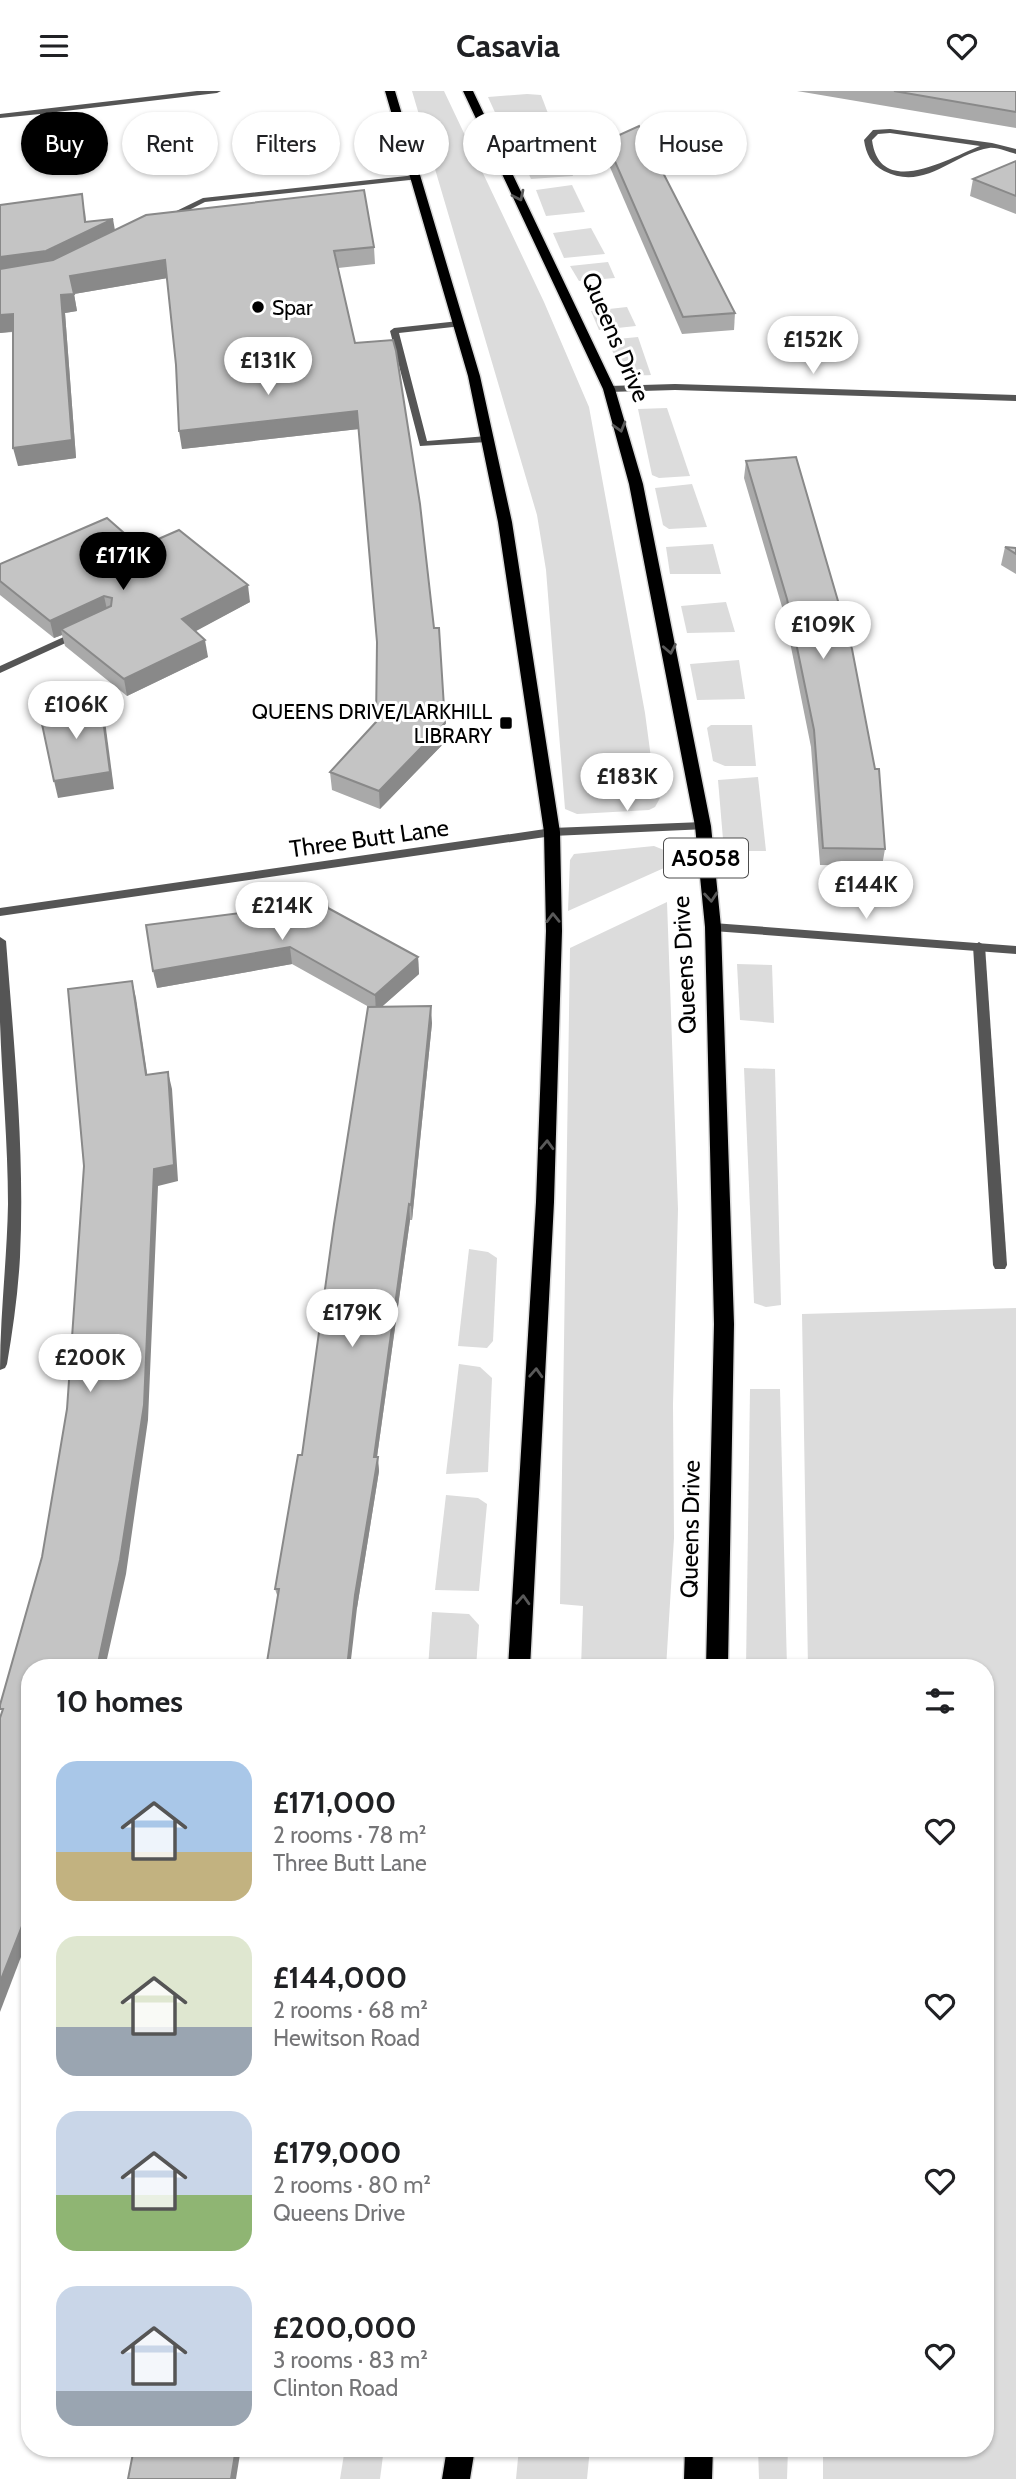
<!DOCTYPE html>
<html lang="en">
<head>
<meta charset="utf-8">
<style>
  :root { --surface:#fff; --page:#f6f6f6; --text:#202124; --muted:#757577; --accent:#000 }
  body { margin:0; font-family:Cabin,sans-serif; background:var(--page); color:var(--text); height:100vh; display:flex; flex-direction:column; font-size:26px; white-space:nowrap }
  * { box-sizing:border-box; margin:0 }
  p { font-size:23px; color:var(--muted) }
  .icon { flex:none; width:38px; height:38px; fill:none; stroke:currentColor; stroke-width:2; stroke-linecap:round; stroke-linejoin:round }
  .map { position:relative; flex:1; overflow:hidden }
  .side { position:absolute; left:21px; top:1568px; width:973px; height:798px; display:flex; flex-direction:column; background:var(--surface); border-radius:28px; box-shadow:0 2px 5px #0004 }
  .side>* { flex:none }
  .banner { position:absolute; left:21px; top:21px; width:975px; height:63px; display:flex; gap:14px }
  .price { position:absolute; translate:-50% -60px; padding:0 16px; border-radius:24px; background:#fff; color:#222; font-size:23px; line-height:46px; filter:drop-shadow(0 2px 4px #0008) }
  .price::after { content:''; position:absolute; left:50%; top:42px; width:21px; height:16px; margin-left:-10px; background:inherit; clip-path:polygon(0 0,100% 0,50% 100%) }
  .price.current { background:var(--accent); color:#fff }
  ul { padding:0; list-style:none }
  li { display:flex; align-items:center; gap:21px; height:175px; padding:0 35px }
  li span { display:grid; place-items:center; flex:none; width:196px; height:140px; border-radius:21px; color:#555 }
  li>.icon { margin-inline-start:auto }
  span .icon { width:84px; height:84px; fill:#fffc; stroke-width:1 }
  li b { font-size:30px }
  h2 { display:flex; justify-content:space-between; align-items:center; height:84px; padding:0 35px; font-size:30px }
  .tag { padding:0 24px; border-radius:32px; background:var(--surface); box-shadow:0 2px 5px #0004; font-size:24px; line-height:63px }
  .tag.current { background:var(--accent); color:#fff }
  header { display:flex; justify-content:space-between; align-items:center; height:91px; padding:0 35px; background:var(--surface); font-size:32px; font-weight:700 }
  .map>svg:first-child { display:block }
</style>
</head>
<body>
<header><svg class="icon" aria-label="menu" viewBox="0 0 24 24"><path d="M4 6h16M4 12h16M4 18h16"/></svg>Casavia<svg class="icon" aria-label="heart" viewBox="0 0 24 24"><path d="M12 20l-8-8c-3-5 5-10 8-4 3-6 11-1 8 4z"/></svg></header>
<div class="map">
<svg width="1016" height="2388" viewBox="0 0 1016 2388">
  <rect width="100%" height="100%" fill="#fff"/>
  <g fill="#dcdcdc">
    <polygon points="412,0 444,0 544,211 589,316 645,622 656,704 660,707 655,716 649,719 577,723 565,718 546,479 537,424"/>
    <polygon points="527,3 541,4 549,25 498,28 488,6"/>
    <polygon points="554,37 559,52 511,56 505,44 514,40"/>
    <polygon points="564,62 573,85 531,88 522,67"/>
    <polygon points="572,94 585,121 546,125 536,99"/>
    <polygon points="591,137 605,163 564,167 553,142"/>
    <polygon points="608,171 615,187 579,190 570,175"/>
    <polygon points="627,216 636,235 599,239 591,220"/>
    <path d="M638 246 651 284C619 286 620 274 607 249Z"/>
    <polygon points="667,317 690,385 659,387 652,384 638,318"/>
    <polygon points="692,393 707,436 669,438 663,434 655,397"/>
    <polygon points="713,453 721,483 670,483 666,456"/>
    <polygon points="726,511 735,541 687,542 681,515"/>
    <polygon points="739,569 745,608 697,609 690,573"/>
    <polygon points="711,634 752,634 756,675 725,675 713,670 707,637"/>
    <polygon points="758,686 766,760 724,760 718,689"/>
    <polygon points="654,755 664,759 664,777 568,820 570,769 574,763"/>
    <polygon points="667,811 678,1118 673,1314 674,1447 666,1577 581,1577 583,1515 560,1513 570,857"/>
    <polygon points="737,873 772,874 774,932 740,929"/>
    <polygon points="744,977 775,978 781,1214 766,1216 754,1212"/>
    <polygon points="469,1158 488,1161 497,1167 493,1250 487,1257 458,1255"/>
    <polygon points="1016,1217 1016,2388 823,2388 823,2357 985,2357 985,1577 808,1577 802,1223"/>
    <polygon points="459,1273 480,1276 492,1287 488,1381 446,1383"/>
    <polygon points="750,1298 780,1298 787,1577 746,1577"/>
    <polygon points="446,1404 478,1407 487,1413 479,1500 435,1499"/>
    <polygon points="432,1521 469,1523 479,1534 476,1577 428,1577"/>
    <polygon points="345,2357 384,2357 380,2388 340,2388"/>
    <polygon points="519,2357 590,2357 587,2388 516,2388"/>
    <polygon points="758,2357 788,2357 787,2388 759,2388"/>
  </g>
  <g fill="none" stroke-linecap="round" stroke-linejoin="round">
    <g stroke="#dbdbdb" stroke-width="3">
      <g id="trunk">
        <polygon points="385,0 395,0 480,285 512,431 560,741 562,840 554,1111 530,1577 508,1577 536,1111 546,840 544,741 498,431 468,285"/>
        <polygon points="463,0 473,0 615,298 643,393 711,735 721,836 734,1233 728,1577 706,1577 714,1233 705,836 695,735 629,393 603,298"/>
        <polygon points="447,2357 475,2357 470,2388 442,2388"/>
        <polygon points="685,2357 713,2357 712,2388 684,2388"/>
      </g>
    </g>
    <g fill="#555" fill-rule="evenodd">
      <polygon points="197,0 221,0 217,2 48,22 51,68 47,70 43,68 40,23 0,27 0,23"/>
      <polygon points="459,230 462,231 462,235 399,242 427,350 487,345 492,348 487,351 420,355 390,240 394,237"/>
      <polygon points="979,851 985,855 1007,1174 1005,1178 995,1178 993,1174 973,855"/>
    </g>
    <g fill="#555" fill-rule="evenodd">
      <path d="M890 38 992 52 1016 58V63C1008 61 998 56 989 57 954 62 925 101 884 80 871 73 866 63 864 49L873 39ZM890 42 980 55C949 67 880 109 872 49L878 43Z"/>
      <polygon points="416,84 419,84 419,88 205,111 167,130 160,128 203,107"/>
      <polygon points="675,293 1016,304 1016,310 675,299 609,301 604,298 609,295"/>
      <polygon points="79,539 84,542 83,544 0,582 0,575"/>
      <polygon points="703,731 707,732 707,738 552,745 0,825 0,817 552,737"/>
      <polygon points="713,832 1016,855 1016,863 713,840 707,836"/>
      <path d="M0 846 6 850C14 955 25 1061 20 1166 18 1202 13 1238 7 1273L5 1277 0 1279C0 1224 7 1169 8 1113 8 1052 2 992 0 931 0 903 0 874 0 846Z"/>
    </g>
    <use href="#trunk" fill="#000" fill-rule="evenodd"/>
  </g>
  <g fill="#a9a9a9">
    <polygon points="797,0 1016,0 1016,37"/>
    <polygon points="606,50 735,222 734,239 682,243 606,67"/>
    <polygon points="1016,70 1016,123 970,105 973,88"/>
    <polygon points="85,120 86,131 115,139 374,156 375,173 338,177 446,650 380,718 332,699 330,681 376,631 377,554 359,338 182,358 176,274 167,187 74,203 77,220 65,222 76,367 18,375 13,241 0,242"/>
    <polygon points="746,370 885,758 882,775 820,774 811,656 785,526 744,387"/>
    <polygon points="140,456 250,511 195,540 208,566 127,605 65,555 62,544 54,547 0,504 0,473"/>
    <polygon points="1005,456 1016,457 1016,483 1001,474"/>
    <polygon points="328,817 418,866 419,883 381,916 432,932 412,1129 410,1129 377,1366 379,1380 357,1517 278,1507 275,1498 302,1364 369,916 292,873 157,897"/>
  </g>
  <g fill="#898989">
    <polygon points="82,103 87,140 113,128 116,145 49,177 0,184 0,166"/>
    <polygon points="165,169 168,187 74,203 77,220 65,222 76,367 18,375 13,357 61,204 70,185"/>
    <polygon points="13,223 17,240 0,242 0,224"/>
    <polygon points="357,320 359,338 182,358 179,340"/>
    <polygon points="248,494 250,511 185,546 182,528"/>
    <polygon points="104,505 108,523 61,538 62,544 54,547 50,530"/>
    <polygon points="205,549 208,566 127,605 124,588"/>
    <polygon points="101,613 105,630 114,698 58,707 54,690"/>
    <polygon points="445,632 446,650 380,718 379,700"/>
    <polygon points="290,856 292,873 157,897 153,880"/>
    <polygon points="418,866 419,883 376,921 375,904"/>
    <polygon points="132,890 136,907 150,1002 146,984"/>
    <polygon points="431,915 432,932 412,1129 411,1114"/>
    <polygon points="168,981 172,998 178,1090 158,1095 148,1329 126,1483 105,1577 97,1577 154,1078"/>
    <polygon points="409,1113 410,1129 375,1380 374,1366"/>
    <polygon points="378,1366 379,1380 357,1517 350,1577 347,1577 355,1504"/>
    <polygon points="30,1810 29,1845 0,1921 0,1891"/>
    <polygon points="236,2357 241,2357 236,2388 231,2388"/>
  </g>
  <g fill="#c4c4c4" stroke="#898989" stroke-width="2">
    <polygon points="894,0 1016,0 1016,21"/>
    <polygon points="639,35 735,222 683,226 606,50"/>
    <polygon points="1016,70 1016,105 973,88"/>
    <polygon points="364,99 374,156 334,160 355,252 393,249 396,260 420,413 434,537 439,537 445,632 379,700 330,681 376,631 377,551 357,320 179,340 176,274 165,169 70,185 74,203 61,204 72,349 13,357 13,223 0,224 0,178 53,169 146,124"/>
    <polygon points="82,103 85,131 113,128 46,160 0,166 0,114"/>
    <polygon points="796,366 852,558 875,678 879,678 885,758 823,757 814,639 787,508 746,370"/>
    <polygon points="107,427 140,456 179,439 248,494 182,528 205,549 124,588 61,538 111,515 112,507 104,505 50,530 0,490 0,473"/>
    <polygon points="1005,456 1016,457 1016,463"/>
    <polygon points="101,613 110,681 54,690 39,619"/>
    <polygon points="327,811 328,817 418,866 375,904 290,856 153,880 146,834"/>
    <polygon points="132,890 146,984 168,981 174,1074 154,1078 144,1314 120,1469 97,1577 30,1577 30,1810 22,1835 0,1891 0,1627 3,1618 0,1618 0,1614 42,1466 67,1318 84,1075 68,898"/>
    <polygon points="431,915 411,1114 409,1113 374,1366 378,1366 355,1504 347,1577 266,1577 279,1498 275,1498 298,1364 302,1364 334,1133 368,916"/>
    <polygon points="134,2357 236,2357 231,2388 128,2388"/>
  </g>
  <defs><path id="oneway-chevron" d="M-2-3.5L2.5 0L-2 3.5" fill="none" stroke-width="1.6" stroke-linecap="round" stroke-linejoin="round" transform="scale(1.75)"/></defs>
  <g stroke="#595959">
    <use href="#oneway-chevron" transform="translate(519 105) rotate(64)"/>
    <use href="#oneway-chevron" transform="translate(620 336) rotate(74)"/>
    <use href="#oneway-chevron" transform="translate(670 558) rotate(79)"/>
    <use href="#oneway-chevron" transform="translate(711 806) rotate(85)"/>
    <use href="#oneway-chevron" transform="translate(553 827) rotate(-91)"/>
    <use href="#oneway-chevron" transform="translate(547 1054) rotate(-88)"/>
    <use href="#oneway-chevron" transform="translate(536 1282) rotate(-87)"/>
    <use href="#oneway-chevron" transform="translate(523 1509) rotate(-87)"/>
  </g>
  <g fill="#000" stroke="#fff" stroke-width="2.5">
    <circle cx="258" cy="216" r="7"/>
    <rect x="499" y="625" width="14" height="14" rx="3.5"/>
  </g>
  <g text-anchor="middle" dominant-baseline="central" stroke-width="6" stroke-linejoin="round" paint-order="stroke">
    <g font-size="21" fill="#000" stroke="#fff" text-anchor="start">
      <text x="272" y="216">Spar</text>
      <text x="492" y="620" text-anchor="end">QUEENS DRIVE/LARKHILL<tspan x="492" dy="24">LIBRARY</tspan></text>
    </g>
    <rect fill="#fff" stroke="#4c4c4c" stroke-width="2" x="664" y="747.5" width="84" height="39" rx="5"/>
    <g font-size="23" font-weight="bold" fill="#000">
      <text x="706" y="767">A5058</text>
    </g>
    <g font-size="24" fill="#000" stroke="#fff">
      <text transform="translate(616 246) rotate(67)">Queens Drive</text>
      <text transform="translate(369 747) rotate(-8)">Three Butt Lane</text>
      <text transform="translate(684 874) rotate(-93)">Queens Drive</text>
      <text transform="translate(690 1438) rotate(-89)">Queens Drive</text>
    </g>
  </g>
</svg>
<b class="price" style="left:813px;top:285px">£152K</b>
<b class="price" style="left:268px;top:306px">£131K</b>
<b class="price current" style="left:123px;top:501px">£171K</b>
<b class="price" style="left:823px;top:570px">£109K</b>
<b class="price" style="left:76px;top:650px">£106K</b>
<b class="price" style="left:627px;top:722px">£183K</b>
<b class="price" style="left:866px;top:830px">£144K</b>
<b class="price" style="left:282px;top:851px">£214K</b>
<b class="price" style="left:352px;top:1258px">£179K</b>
<b class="price" style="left:90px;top:1303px">£200K</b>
<div class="banner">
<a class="tag current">Buy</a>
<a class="tag">Rent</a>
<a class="tag">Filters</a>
<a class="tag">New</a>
<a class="tag">Apartment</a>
<a class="tag">House</a>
</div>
<section class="side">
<h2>10 homes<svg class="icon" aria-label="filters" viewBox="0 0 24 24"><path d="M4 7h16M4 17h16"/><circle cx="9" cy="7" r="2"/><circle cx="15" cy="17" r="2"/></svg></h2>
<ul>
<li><span style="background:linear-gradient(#a9c7e8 65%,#c2b280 0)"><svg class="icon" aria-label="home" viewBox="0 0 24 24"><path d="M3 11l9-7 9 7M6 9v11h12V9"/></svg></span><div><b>£171,000</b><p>2 rooms · 78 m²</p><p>Three Butt Lane</p></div><svg class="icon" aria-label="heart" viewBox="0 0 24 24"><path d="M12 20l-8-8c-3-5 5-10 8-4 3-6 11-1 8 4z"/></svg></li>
<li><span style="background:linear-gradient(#dfe7d0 65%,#9aa5b1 0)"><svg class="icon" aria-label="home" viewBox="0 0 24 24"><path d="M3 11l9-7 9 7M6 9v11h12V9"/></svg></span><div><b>£144,000</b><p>2 rooms · 68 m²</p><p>Hewitson Road</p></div><svg class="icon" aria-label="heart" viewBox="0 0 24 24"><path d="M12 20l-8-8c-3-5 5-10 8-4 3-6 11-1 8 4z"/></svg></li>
<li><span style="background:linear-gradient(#c9d6e8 60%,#8fb573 0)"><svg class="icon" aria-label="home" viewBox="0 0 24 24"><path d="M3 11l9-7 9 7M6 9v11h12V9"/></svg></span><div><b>£179,000</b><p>2 rooms · 80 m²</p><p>Queens Drive</p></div><svg class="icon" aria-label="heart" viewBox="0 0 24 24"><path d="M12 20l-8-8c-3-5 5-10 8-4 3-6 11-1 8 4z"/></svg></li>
<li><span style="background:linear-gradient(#c9d6e8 75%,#9aa5b1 0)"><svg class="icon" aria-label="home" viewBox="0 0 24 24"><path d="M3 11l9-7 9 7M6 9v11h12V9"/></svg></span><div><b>£200,000</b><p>3 rooms · 83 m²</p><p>Clinton Road</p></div><svg class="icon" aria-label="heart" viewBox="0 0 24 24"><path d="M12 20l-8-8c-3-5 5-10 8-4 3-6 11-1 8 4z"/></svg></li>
</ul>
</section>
</div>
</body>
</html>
